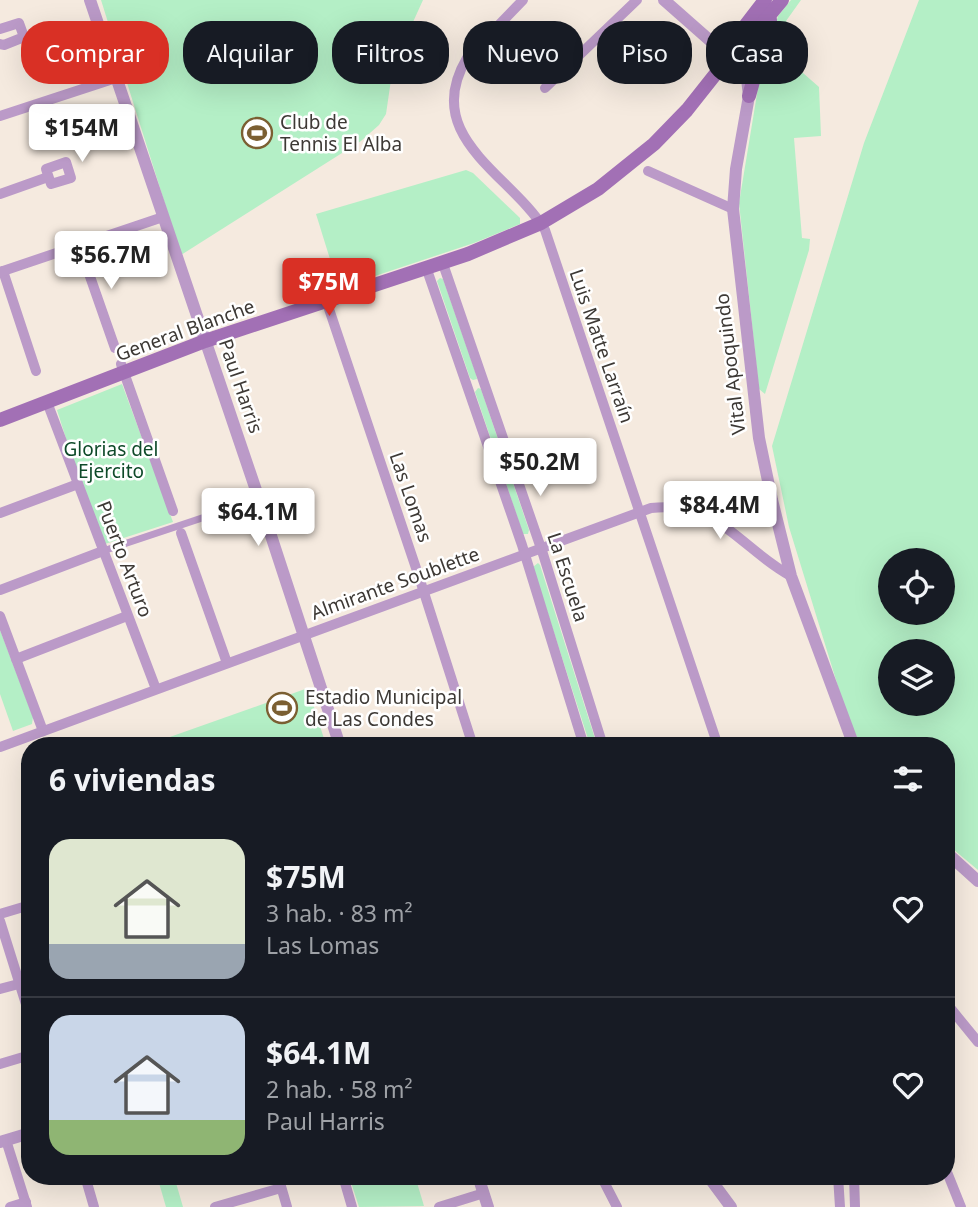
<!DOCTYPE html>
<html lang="es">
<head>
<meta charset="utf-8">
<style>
  :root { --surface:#171b24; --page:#242831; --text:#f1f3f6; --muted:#9ea1a6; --line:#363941; --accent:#d93025 }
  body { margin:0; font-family:"Noto Sans",sans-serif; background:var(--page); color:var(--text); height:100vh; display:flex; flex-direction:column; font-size:26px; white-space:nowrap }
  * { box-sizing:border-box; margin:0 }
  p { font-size:23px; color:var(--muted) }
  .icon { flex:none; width:38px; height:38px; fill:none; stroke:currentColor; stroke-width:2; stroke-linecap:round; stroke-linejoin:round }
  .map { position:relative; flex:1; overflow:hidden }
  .sheet { position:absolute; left:21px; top:737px; width:934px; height:448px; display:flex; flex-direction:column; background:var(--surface); border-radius:28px; box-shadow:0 7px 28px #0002 }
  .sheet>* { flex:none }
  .hud { position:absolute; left:21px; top:21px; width:936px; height:63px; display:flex; gap:14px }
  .buttons { position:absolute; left:878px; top:548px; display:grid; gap:14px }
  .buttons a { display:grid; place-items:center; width:77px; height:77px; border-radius:50%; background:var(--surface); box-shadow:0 7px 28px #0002; font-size:35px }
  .price { position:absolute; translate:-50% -60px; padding:0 16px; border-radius:7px; background:#fff; color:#222; font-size:23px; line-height:46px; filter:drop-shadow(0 2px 4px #0008) }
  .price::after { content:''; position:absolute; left:50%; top:42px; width:21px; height:16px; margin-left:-10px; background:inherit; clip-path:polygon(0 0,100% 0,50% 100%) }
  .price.current { background:var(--accent); color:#fff }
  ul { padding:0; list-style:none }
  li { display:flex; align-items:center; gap:21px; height:175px; padding:0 28px }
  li+li { border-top:2px solid var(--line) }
  li span { display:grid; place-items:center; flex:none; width:196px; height:140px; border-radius:21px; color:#555 }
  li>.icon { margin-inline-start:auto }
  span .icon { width:84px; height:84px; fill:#fffc; stroke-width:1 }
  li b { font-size:30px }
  h2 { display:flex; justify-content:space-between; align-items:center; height:84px; padding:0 28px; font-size:30px }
  .pill { padding:0 24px; border-radius:28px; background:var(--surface); box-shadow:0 7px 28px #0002; font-size:24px; line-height:63px }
  .pill.current { background:var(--accent); color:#fff }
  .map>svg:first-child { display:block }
</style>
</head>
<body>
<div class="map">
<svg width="978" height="1207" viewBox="0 0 978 1207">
  <rect width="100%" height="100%" fill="#f5eadf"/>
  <g fill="#b4efc6" fill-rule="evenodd">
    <polygon points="101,0 423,0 393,66 386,114 379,125 361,141 181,255"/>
    <polygon points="791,0 801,0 786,21 789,24 782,34 797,46 787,59 819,87 821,136 794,138 802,238 810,239 809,250 765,394 759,389 739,203 759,82 778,16"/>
    <path d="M919 0H978V870L947 844V746L861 745 848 719 789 527 772 446 864 143ZM891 560H943V612H891ZM891 651H943V704H891Z"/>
    <polygon points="466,170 473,173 520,218 520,224 474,243 339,288 316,214"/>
    <polygon points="440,278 443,279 476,374 477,379 473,380 470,378 437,281"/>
    <polygon points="122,384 173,522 105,544 77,473 57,410"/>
    <polygon points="478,388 481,389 529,530 528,534 523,534 475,392"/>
    <polygon points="538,563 540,565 597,745 590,745 533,567"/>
    <polygon points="0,630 33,717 32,724 13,731 0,694"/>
    <polygon points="308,688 326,745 169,745 167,738"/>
    <polygon points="157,1176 174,1176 183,1207 166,1207"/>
    <polygon points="349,1176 415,1176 424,1206 359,1207"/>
  </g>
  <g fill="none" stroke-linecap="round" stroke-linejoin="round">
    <polyline stroke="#bb9ac8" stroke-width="7" points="103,551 259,499"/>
    <g stroke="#bb9ac8" stroke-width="10">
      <path d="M523 0 467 58C420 137 511 174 545 230L718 746"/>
      <polyline points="0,29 19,23 24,37 4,45 0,44"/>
      <polyline points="545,88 637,0"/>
      <polyline points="0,116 116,78"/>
      <polygon points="66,162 71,178 51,184 46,169"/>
      <polyline points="648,171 733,209"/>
      <polyline points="0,194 48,177"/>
      <polyline points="79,245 115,348"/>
      <polyline points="442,261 543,554 603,746"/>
      <polyline points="426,267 522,545 584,746"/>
      <polyline points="3,271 36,371"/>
      <polyline points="0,272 163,217"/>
      <polyline points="326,300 420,580 473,746"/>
      <polyline points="121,364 173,511"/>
      <polyline points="47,402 156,689"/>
      <polyline points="0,513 78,484"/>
      <polyline points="181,533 227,663"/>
      <polyline points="0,590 103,551"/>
      <polyline points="0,616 43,731"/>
      <polyline points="16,659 127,616"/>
      <path d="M0 747 651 508C718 500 741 549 791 576"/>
      <polyline points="0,914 30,905"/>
      <polyline points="0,921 30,1017"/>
      <polyline points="0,989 30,981"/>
      <polyline points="947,1004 978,1042"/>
      <polyline points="0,1064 30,1055"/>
      <polyline points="6,1140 27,1207"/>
      <polyline points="947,1172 961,1207"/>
      <polyline points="85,1176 94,1207"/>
      <polyline points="278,1176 287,1207"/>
      <polyline points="343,1176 352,1207"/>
      <polyline points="601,1176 617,1207"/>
      <polyline points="838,1176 840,1207"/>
      <polyline points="854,1176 855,1207"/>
      <polyline points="10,1207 26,1202"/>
      <polyline points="215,1207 281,1188"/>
      <polyline points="439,1207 484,1193"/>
    </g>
    <g stroke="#bb9ac8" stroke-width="12">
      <polyline points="90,0 259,499 340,746"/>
      <polyline points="664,0 740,67 747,79 749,96 736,169 733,209 759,438 772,500 791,576 854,746"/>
      <polyline points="947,853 978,881"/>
      <polyline points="0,1142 30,1133"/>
      <polyline points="478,1176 488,1207"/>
      <polyline points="708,1176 731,1207"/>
    </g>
    <g stroke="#a270b5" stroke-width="14">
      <polyline points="729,57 735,39 765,0"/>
      <polyline points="749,96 770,20"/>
      <polyline points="0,420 205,341 468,254 541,223 598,189 654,144 687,110 729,57 743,47 782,0"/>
    </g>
  </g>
  <defs>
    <g id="stadium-ring" transform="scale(1.575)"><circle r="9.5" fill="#fff" stroke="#7b5f32" stroke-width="1.5"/><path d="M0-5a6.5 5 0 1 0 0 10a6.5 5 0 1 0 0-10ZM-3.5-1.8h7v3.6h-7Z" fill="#7b5f32"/></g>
  </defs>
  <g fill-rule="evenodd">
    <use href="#stadium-ring" x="257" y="133"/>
    <use href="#stadium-ring" x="282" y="708"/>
  </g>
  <g text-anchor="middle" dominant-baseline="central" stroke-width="5" stroke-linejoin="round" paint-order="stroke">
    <g font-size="19" fill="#3d3935" stroke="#fff" text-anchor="start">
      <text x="280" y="122">Club de<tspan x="280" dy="22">Tennis El Alba</tspan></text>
      <text x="305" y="697">Estadio Municipal<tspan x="305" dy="22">de Las Condes</tspan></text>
    </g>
    <g font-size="19" fill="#3d3935" stroke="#fff">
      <text transform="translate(185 330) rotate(-20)">General Blanche</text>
      <text transform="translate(602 346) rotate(71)">Luis Matte Larraín</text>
      <text transform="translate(730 364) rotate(-97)">Vital Apoquindo</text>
      <text transform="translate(241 386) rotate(71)">Paul Harris</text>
      <text transform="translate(411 497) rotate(71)">Las Lomas</text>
      <text transform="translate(125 559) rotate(69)">Puerto Arturo</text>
      <text transform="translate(568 577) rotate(72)">La Escuela</text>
      <text transform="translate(395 583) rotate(-20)">Almirante Soublette</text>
    </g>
    <g font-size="19" fill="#0e4a29" stroke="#fff">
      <text x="111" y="449">Glorias del<tspan x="111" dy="22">Ejercito</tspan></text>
    </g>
  </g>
</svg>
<div class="buttons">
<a><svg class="icon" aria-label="locate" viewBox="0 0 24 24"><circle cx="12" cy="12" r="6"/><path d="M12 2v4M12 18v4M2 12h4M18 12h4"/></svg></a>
<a><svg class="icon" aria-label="layers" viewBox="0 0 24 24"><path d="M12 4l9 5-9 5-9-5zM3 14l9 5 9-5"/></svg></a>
</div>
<b class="price" style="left:82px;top:164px">$154M</b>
<b class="price" style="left:111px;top:291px">$56.7M</b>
<b class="price current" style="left:329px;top:318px">$75M</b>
<b class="price" style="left:540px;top:498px">$50.2M</b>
<b class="price" style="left:720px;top:541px">$84.4M</b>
<b class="price" style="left:258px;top:548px">$64.1M</b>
<div class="hud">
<a class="pill current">Comprar</a>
<a class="pill">Alquilar</a>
<a class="pill">Filtros</a>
<a class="pill">Nuevo</a>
<a class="pill">Piso</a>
<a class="pill">Casa</a>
</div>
<section class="sheet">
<h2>6 viviendas<svg class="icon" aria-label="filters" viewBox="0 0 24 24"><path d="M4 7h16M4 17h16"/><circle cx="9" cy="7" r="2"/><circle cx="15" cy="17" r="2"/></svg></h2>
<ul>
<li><span style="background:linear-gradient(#dfe7d0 75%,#9aa5b1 0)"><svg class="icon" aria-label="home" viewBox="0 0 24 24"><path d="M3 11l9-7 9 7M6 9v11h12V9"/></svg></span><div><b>$75M</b><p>3 hab. · 83 m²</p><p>Las Lomas</p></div><svg class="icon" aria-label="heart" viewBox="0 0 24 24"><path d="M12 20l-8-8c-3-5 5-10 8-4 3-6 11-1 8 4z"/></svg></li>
<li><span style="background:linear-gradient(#c9d6e8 75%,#8fb573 0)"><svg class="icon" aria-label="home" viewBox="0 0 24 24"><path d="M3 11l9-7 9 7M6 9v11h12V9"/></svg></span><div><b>$64.1M</b><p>2 hab. · 58 m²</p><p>Paul Harris</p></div><svg class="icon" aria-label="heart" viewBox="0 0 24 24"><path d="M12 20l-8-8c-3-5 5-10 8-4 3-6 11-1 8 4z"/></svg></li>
</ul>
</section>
</div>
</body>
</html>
